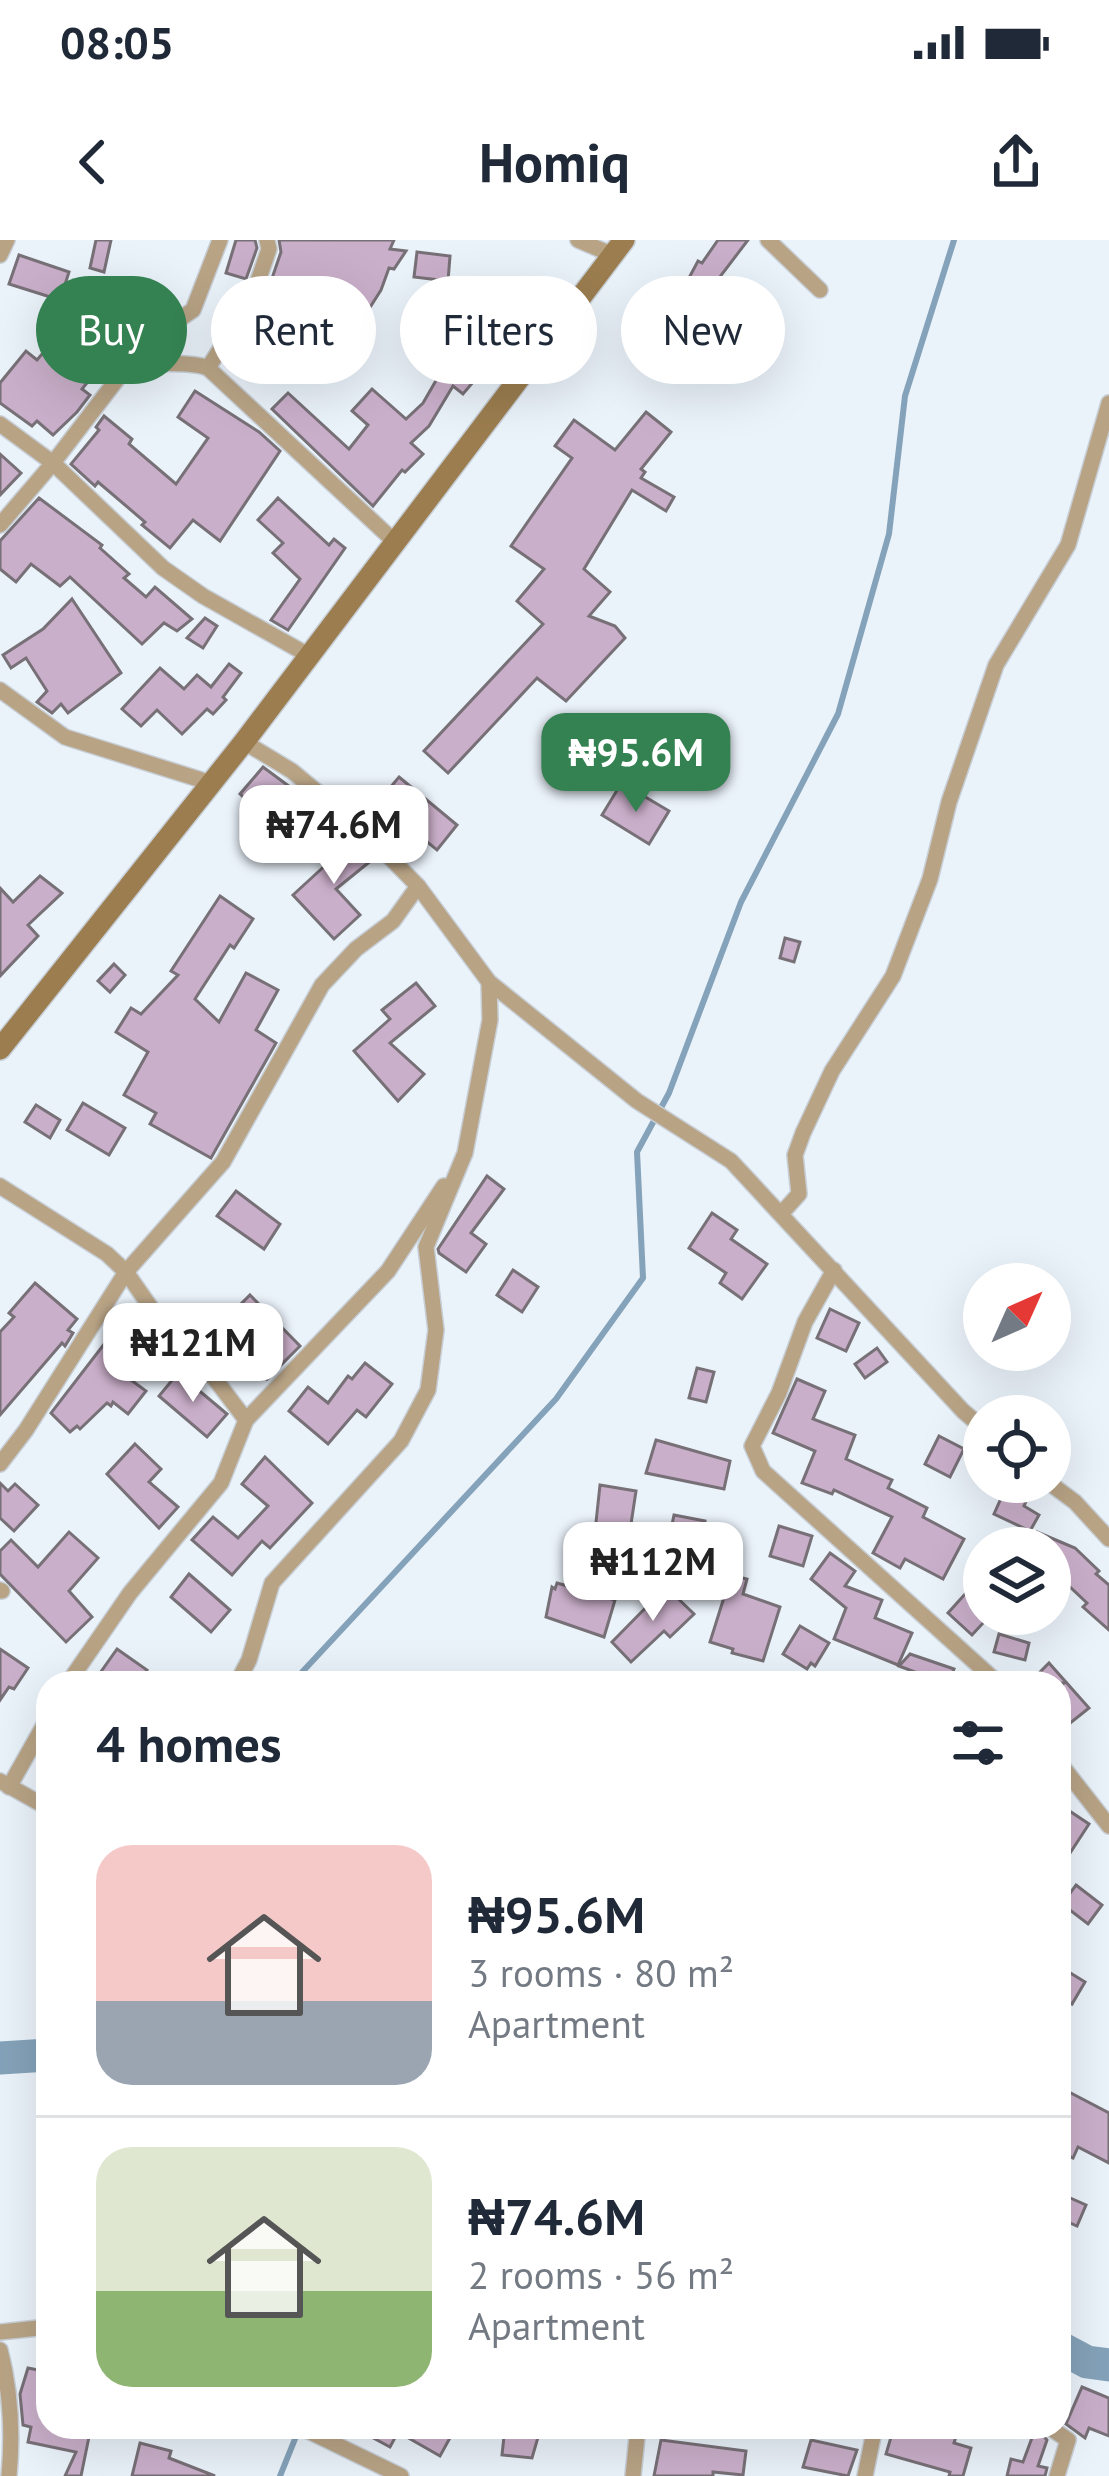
<!DOCTYPE html>
<html lang="en">
<head>
<meta charset="utf-8">
<style>
  :root { --surface:#fff; --page:#f6f6f7; --text:#1f2937; --muted:#747a83; --line:#e0e1e3; --accent:#348151 }
  body { margin:0; font-family:"PT Sans",sans-serif; background:var(--page); color:var(--text); height:100vh; display:flex; flex-direction:column; font-size:45px; white-space:nowrap }
  * { box-sizing:border-box; margin:0 }
  p { font-size:39px; color:var(--muted) }
  .icon { flex:none; width:66px; height:66px; fill:none; stroke:currentColor; stroke-width:2; stroke-linecap:round; stroke-linejoin:round }
  .map { position:relative; flex:1; overflow:hidden }
  .drawer { position:absolute; left:36px; top:1431px; width:1035px; height:768px; display:flex; flex-direction:column; background:var(--surface); border-radius:36px; box-shadow:0 12px 48px #0002 }
  .drawer>* { flex:none }
  .guide { position:absolute; left:36px; top:36px; width:1038px; height:108px; display:flex; gap:24px }
  .needle { width:78px; rotate:45deg }
  .fabs { position:absolute; left:963px; top:1023px; display:grid; gap:24px }
  .fabs a { display:grid; place-items:center; width:108px; height:108px; border-radius:50%; background:var(--surface); box-shadow:0 12px 48px #0002; font-size:60px }
  .price { position:absolute; translate:-50% -102px; padding:0 27px; border-radius:24px; background:#fff; color:#222; font-size:39px; line-height:78px; filter:drop-shadow(0 3px 6px #0008) }
  .price::after { content:''; position:absolute; left:50%; top:72px; width:36px; height:27px; margin-left:-18px; background:inherit; clip-path:polygon(0 0,100% 0,50% 100%) }
  .price.active { background:var(--accent); color:#fff }
  ul { padding:0; list-style:none }
  li { display:flex; align-items:center; gap:36px; height:300px; padding:0 60px }
  li+li { border-top:3px solid var(--line) }
  li span { display:grid; place-items:center; flex:none; width:336px; height:240px; border-radius:36px; color:#555 }
  li>.icon { margin-inline-start:auto }
  span .icon { width:144px; height:144px; fill:#fffc; stroke-width:1 }
  li b { font-size:51px }
  h2 { display:flex; justify-content:space-between; align-items:center; height:144px; padding:0 60px; font-size:51px }
  .pill { padding:0 42px; border-radius:54px; background:var(--surface); box-shadow:0 12px 48px #0002; font-size:42px; line-height:108px }
  .pill.active { background:var(--accent); color:#fff }
  .status { display:flex; justify-content:space-between; align-items:center; height:84px; padding:0 60px; background:var(--surface); direction:ltr }
  .status svg { height:33px; fill:currentColor }
  header { display:flex; justify-content:space-between; align-items:center; height:156px; padding:0 60px; background:var(--surface); font-size:54px; font-weight:700 }
  .map>svg:first-child { display:block }
</style>
</head>
<body>
<div class="status"><b>08:05</b><svg viewBox="0 0 49 12"><path d="M0 12V9h3v3zM5 12V6h3v6zM10 12V3h3v9zM15 12V0h3v12zM26 1h20v11H26zM47 4h2v5h-2z"/></svg></div>
<header><svg class="icon" aria-label="back" viewBox="0 0 24 24"><path d="M15 5l-7 7 7 7"/></svg>Homiq<svg class="icon" aria-label="share" viewBox="0 0 24 24"><path d="M12 15V3M7 8l5-5 5 5M5 13v7h14v-7"/></svg></header>
<div class="map">
<svg width="1109" height="2236" viewBox="0 0 1109 2236">
  <rect width="100%" height="100%" fill="#eaf2fa"/>
  <g fill="none" stroke-linecap="round" stroke-linejoin="round">
    <g stroke="#84a2b9" stroke-width="6">
      <polyline points="292,1443 556,1159 643,1038 637,912 669,853 741,662 838,474 889,294 905,156 954,0"/>
      <polyline points="280,2236 299,2189"/>
    </g>
    <g stroke="#84a2b9" stroke-width="33">
      <polyline points="0,1818 48,1815"/>
      <polyline points="1059,2107 1087,2122 1109,2125"/>
    </g>
  </g>
  <g fill="#caafca" stroke="#777077" stroke-width="3">
    <polygon points="96,0 111,0 104,32 90,28"/>
    <polygon points="236,0 255,0 257,8 246,39 226,33"/>
    <polygon points="279,0 394,0 390,9 406,11 394,29 389,28 381,50 346,105 325,92 330,83 267,68 272,48 269,47 281,12"/>
    <polygon points="718,0 748,0 700,63 682,51 698,21 702,23"/>
    <polygon points="417,12 450,16 448,41 414,37"/>
    <polygon points="19,15 69,32 60,60 9,44"/>
    <polygon points="105,52 140,77 119,107 124,112 115,123 108,117 82,149 90,155 77,172 53,195 37,181 32,186 0,163 0,143 26,111 37,120 75,75 78,78 89,62 95,66"/>
    <polygon points="428,62 486,105 495,93 507,102 463,154 453,146 429,186 411,203 423,214 405,232 402,230 373,266 272,169 288,153 349,209 368,185 352,171 372,149 406,179 423,163 438,137 418,121 432,103 410,87"/>
    <polygon points="677,122 707,127 707,132 718,136 717,142 672,137"/>
    <polygon points="195,151 259,192 280,211 220,301 193,280 170,308 142,285 145,282 98,242 95,246 71,224 99,190 96,187 104,176 132,199 129,204 176,244 208,198 178,177"/>
    <polygon points="646,172 671,192 641,229 645,232 641,238 674,257 666,271 632,250 584,329 610,352 589,376 615,386 625,398 566,461 537,438 448,533 424,511 543,384 517,361 544,329 511,306 572,218 555,206 574,180 615,210"/>
    <polygon points="0,214 21,233 0,255"/>
    <polygon points="39,258 102,305 100,308 129,334 124,338 146,357 155,347 192,379 177,391 164,383 142,404 70,337 60,346 31,324 16,342 0,329 0,301"/>
    <polygon points="278,258 329,305 334,299 345,308 288,390 271,380 300,339 273,313 283,303 258,280"/>
    <polygon points="72,359 121,433 68,473 61,464 52,473 37,462 47,451 26,418 11,428 3,415 43,389"/>
    <polygon points="205,378 217,386 203,408 187,398"/>
    <polygon points="229,424 241,433 223,457 226,460 213,474 207,469 182,494 157,470 141,486 122,469 160,428 184,449 197,435 211,447"/>
    <polygon points="263,527 313,564 294,587 261,559 254,567 240,554"/>
    <polygon points="399,537 457,585 437,610 378,562"/>
    <polygon points="619,547 639,560 642,555 669,571 649,604 602,575"/>
    <polygon points="349,594 373,619 336,649 360,675 334,699 293,655 330,621 324,614"/>
    <polygon points="40,636 62,653 28,685 38,696 0,736 0,648 13,662"/>
    <polygon points="220,656 253,679 234,708 230,705 195,759 219,782 246,733 278,750 256,790 276,803 211,918 150,884 156,873 124,855 148,812 116,792 131,768 141,774 178,735 171,731"/>
    <polygon points="785,698 800,702 794,722 780,718"/>
    <polygon points="114,724 125,735 110,752 98,741"/>
    <polygon points="416,743 435,766 390,803 424,834 398,861 354,811 390,779 382,770"/>
    <polygon points="83,863 125,888 109,915 67,890"/>
    <polygon points="36,865 60,880 50,898 25,882"/>
    <polygon points="487,936 504,949 471,993 486,1004 466,1032 439,1013 438,1009"/>
    <polygon points="236,951 280,984 264,1009 217,976"/>
    <polygon points="712,973 737,990 731,999 767,1024 742,1059 720,1043 726,1033 689,1008"/>
    <polygon points="513,1030 538,1047 522,1072 497,1055"/>
    <polygon points="35,1043 77,1079 68,1090 73,1093 65,1106 62,1103 0,1175 0,1092 14,1077 9,1073"/>
    <polygon points="250,1055 300,1106 267,1139 252,1123 249,1126 245,1122 232,1135 213,1114 228,1099 217,1088"/>
    <polygon points="830,1069 859,1083 846,1111 817,1098"/>
    <polygon points="125,1077 159,1106 131,1140 146,1151 128,1174 113,1162 111,1166 107,1163 80,1189 77,1186 70,1192 51,1173"/>
    <polygon points="877,1108 887,1122 865,1138 855,1124"/>
    <polygon points="365,1123 392,1144 366,1177 357,1170 328,1204 289,1171 308,1147 328,1163 348,1136 352,1139"/>
    <polygon points="697,1128 714,1132 706,1162 689,1158"/>
    <polygon points="178,1133 227,1174 207,1197 159,1156"/>
    <polygon points="797,1139 825,1151 813,1179 855,1195 846,1219 892,1240 888,1248 927,1268 923,1277 964,1299 943,1339 905,1319 900,1328 873,1313 892,1277 834,1250 832,1254 802,1243 815,1211 773,1193"/>
    <polygon points="939,1196 964,1209 950,1237 925,1224"/>
    <polygon points="656,1200 730,1221 724,1249 646,1233"/>
    <polygon points="135,1204 161,1229 149,1242 178,1267 159,1288 107,1234"/>
    <polygon points="265,1217 312,1263 270,1308 262,1301 232,1335 192,1300 213,1277 238,1298 268,1266 242,1244"/>
    <polygon points="0,1243 8,1251 15,1244 38,1265 14,1291 0,1278"/>
    <polygon points="600,1245 636,1251 628,1304 666,1310 662,1335 591,1329"/>
    <polygon points="1007,1245 1029,1255 1024,1266 1039,1275 1030,1291 994,1274"/>
    <polygon points="674,1275 705,1281 700,1310 668,1304"/>
    <polygon points="779,1286 812,1296 803,1326 770,1316"/>
    <polygon points="69,1292 98,1318 69,1351 92,1377 66,1402 0,1334 0,1311 11,1300 38,1327"/>
    <polygon points="1037,1292 1075,1308 1099,1331 1096,1334 1109,1345 1109,1390 1083,1367 1087,1363 1050,1328 1050,1308 1031,1308"/>
    <polygon points="830,1313 855,1331 845,1346 882,1360 875,1378 912,1393 898,1425 834,1399 846,1368 811,1339"/>
    <polygon points="189,1334 230,1370 211,1392 171,1357"/>
    <polygon points="731,1335 747,1339 743,1354 780,1367 763,1421 732,1413 733,1409 710,1402"/>
    <polygon points="557,1343 615,1360 604,1397 546,1377 552,1347 555,1349"/>
    <polygon points="666,1347 694,1374 670,1397 664,1391 631,1422 612,1402"/>
    <polygon points="966,1353 972,1353 984,1365 984,1382 972,1395 948,1373"/>
    <polygon points="800,1386 829,1403 815,1426 811,1423 807,1429 783,1414"/>
    <polygon points="999,1394 1029,1403 1025,1420 994,1412"/>
    <polygon points="0,1409 28,1428 14,1449 9,1447 0,1460"/>
    <polygon points="117,1409 147,1430 138,1443 93,1443"/>
    <polygon points="910,1414 954,1429 949,1443 914,1443 918,1433 899,1426"/>
    <polygon points="1049,1423 1089,1468 1059,1492 1059,1447 1064,1443 1046,1443 1038,1434"/>
    <polygon points="1059,1564 1089,1584 1059,1630"/>
    <polygon points="1076,1645 1102,1665 1088,1684 1062,1664"/>
    <polygon points="1059,1726 1085,1742 1072,1764 1059,1755"/>
    <polygon points="1069,1852 1109,1873 1109,1923 1078,1907 1073,1918 1059,1912 1059,1874"/>
    <polygon points="1059,1953 1086,1965 1077,1986 1059,1978"/>
    <polygon points="28,2128 48,2132 48,2187 91,2187 81,2236 65,2236 76,2212 28,2202 31,2187 23,2185 20,2154"/>
    <polygon points="1082,2147 1109,2158 1109,2196 1089,2188 1085,2198 1066,2184"/>
    <polygon points="353,2187 456,2187 440,2216 398,2192 390,2207"/>
    <polygon points="505,2187 541,2187 532,2218 502,2215"/>
    <polygon points="894,2187 959,2187 954,2203 971,2208 963,2236 949,2236 950,2232 886,2214"/>
    <polygon points="1036,2187 1047,2200 1038,2226 1047,2228 1045,2236 1007,2236 1011,2219 1023,2222"/>
    <polygon points="661,2200 746,2211 743,2235 713,2232 713,2236 654,2236"/>
    <polygon points="811,2200 857,2210 848,2236 803,2227"/>
    <polygon points="140,2203 171,2211 169,2218 215,2236 132,2236"/>
  </g>
  <g fill="none" stroke-linecap="round" stroke-linejoin="round">
    <g stroke="#c7ced5" stroke-width="18">
      <g id="minor">
        <polyline points="578,0 613,15"/>
        <polyline points="768,0 820,50"/>
        <polyline points="0,15 7,0"/>
        <path d="M128 128C143 122 194 122 208 128L395 302"/>
        <polyline points="208,128 251,61 269,9 267,0"/>
        <polyline points="0,184 53,223 163,328 203,356 308,415"/>
        <polyline points="0,285 53,223 125,129 159,93 193,70 220,0"/>
        <polyline points="0,450 65,497 211,543"/>
        <polyline points="244,502 292,531 364,591 418,646 489,742 637,861 731,921 963,1171 984,1189"/>
        <polyline points="0,946 107,1014 126,1032 156,1075 209,1131 246,1180 221,1243 130,1353 68,1443"/>
        <polyline points="781,974 799,954 795,915 803,893 832,831 893,736 930,639 949,562 996,425 1068,305 1109,163"/>
        <polyline points="834,1030 805,1082 779,1153 752,1206 763,1231 998,1443"/>
        <polyline points="246,1180 388,1031 444,946"/>
        <polyline points="0,1224 26,1190 126,1032 223,922 322,745 356,709 393,681 418,646"/>
        <polyline points="1048,1242 1075,1262 1109,1299"/>
        <polyline points="0,1350 2,1351"/>
        <polyline points="237,1443 249,1420 272,1343 401,1201 428,1150 436,1090 426,1007 465,913 490,780 489,742"/>
        <polyline points="1059,1522 1109,1586"/>
        <polyline points="0,1541 48,1568"/>
        <polyline points="9,1547 48,1478"/>
        <polyline points="0,2092 48,2087"/>
        <path d="M0 2110C11 2152 13 2192 9 2236"/>
        <polyline points="300,2187 401,2236"/>
        <polyline points="1049,2187 1068,2200 1057,2236"/>
        <polyline points="633,2236 638,2187"/>
        <polyline points="865,2236 875,2187"/>
      </g>
    </g>
    <g stroke="#c7ced5" stroke-width="24">
      <polyline id="secondary" points="0,809 244,502 624,0"/>
    </g>
    <use href="#minor" stroke="#b8a385" stroke-width="15"/>
    <use href="#secondary" stroke="#9b7d4f" stroke-width="21"/>
  </g>
</svg>
<div class="fabs">
<a><svg class="needle" viewBox="-14 -14 28 28"><path d="M0-13l5 13h-10z" fill="#e53935"/><path d="M0 13l5-13h-10z" fill="#747a83"/></svg></a>
<a><svg class="icon" aria-label="locate" viewBox="0 0 24 24"><circle cx="12" cy="12" r="6"/><path d="M12 2v4M12 18v4M2 12h4M18 12h4"/></svg></a>
<a><svg class="icon" aria-label="layers" viewBox="0 0 24 24"><path d="M12 4l9 5-9 5-9-5zM3 14l9 5 9-5"/></svg></a>
</div>
<b class="price active" style="left:636px;top:575px">₦95.6M</b>
<b class="price" style="left:334px;top:647px">₦74.6M</b>
<b class="price" style="left:193px;top:1165px">₦121M</b>
<b class="price" style="left:653px;top:1384px">₦112M</b>
<div class="guide">
<a class="pill active">Buy</a>
<a class="pill">Rent</a>
<a class="pill">Filters</a>
<a class="pill">New</a>
</div>
<section class="drawer">
<h2>4 homes<svg class="icon" aria-label="filters" viewBox="0 0 24 24"><path d="M4 7h16M4 17h16"/><circle cx="9" cy="7" r="2"/><circle cx="15" cy="17" r="2"/></svg></h2>
<ul>
<li><span style="background:linear-gradient(#f6c9c9 65%,#9aa5b1 0)"><svg class="icon" aria-label="home" viewBox="0 0 24 24"><path d="M3 11l9-7 9 7M6 9v11h12V9"/></svg></span><div><b>₦95.6M</b><p>3 rooms · 80 m²</p><p>Apartment</p></div></li>
<li><span style="background:linear-gradient(#dfe7d0 60%,#8fb573 0)"><svg class="icon" aria-label="home" viewBox="0 0 24 24"><path d="M3 11l9-7 9 7M6 9v11h12V9"/></svg></span><div><b>₦74.6M</b><p>2 rooms · 56 m²</p><p>Apartment</p></div></li>
</ul>
</section>
</div>
</body>
</html>
